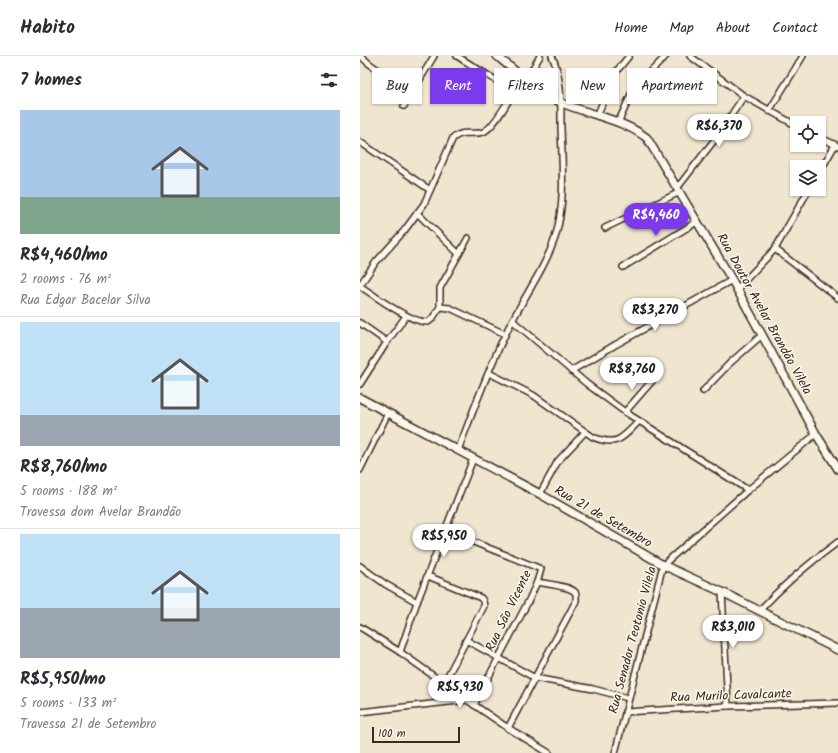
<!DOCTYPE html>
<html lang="en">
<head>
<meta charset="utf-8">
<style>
  :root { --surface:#fff; --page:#f2f2f3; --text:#2b2b33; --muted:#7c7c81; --line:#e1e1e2; --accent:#7c3aed }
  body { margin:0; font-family:Kalam,sans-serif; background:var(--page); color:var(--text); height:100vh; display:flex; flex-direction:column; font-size:15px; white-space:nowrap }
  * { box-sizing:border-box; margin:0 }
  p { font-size:13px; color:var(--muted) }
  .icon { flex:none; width:22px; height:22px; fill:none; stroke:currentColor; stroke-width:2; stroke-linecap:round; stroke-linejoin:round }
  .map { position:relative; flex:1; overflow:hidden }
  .sheet { display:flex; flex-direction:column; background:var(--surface); width:360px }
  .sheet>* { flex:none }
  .banner { position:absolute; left:12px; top:12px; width:380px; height:36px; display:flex; gap:8px }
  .controls { position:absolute; left:430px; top:60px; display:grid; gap:8px }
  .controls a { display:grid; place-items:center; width:36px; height:36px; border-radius:0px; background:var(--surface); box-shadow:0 1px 3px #0004; font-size:20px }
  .scale { position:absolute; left:12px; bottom:10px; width:88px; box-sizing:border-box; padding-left:4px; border:2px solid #3b2a1e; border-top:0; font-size:11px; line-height:14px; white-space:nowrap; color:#3b2a1e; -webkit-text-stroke:3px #fbf7ec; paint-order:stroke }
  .price { position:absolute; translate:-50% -34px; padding:0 9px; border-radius:14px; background:#fff; color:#222; font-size:13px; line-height:26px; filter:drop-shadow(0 1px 2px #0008) }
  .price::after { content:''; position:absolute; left:50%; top:24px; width:12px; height:9px; margin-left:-6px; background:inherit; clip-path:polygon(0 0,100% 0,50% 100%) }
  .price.selected { background:var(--accent); color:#fff }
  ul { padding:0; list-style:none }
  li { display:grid; align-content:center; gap:8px; height:212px; padding:0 20px }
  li+li { border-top:1px solid var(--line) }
  li span { display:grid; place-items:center; height:124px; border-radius:0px; color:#555 }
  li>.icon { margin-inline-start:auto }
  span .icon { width:72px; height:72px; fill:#fffc; stroke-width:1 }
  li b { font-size:17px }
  h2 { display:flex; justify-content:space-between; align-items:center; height:48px; padding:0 20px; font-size:17px }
  .chip { padding:0 14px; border-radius:0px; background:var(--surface); box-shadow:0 1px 3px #0004; font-size:14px; line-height:36px }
  .chip.selected { background:var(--accent); color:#fff }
  header { display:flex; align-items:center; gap:24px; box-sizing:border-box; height:56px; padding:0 20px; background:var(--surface); border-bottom:1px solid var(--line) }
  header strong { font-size:19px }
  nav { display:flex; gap:22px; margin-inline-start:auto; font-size:14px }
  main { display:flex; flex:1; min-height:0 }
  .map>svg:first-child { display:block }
</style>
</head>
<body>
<header>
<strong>Habito</strong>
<nav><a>Home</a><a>Map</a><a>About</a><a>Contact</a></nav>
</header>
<main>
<section class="sheet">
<h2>7 homes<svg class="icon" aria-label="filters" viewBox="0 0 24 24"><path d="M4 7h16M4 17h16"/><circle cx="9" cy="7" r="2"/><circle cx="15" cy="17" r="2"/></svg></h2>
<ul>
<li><span style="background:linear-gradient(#a9c7e8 70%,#7fa58c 0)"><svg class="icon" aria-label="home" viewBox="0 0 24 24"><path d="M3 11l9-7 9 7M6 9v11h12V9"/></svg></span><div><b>R$4,460/mo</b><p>2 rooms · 76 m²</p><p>Rua Edgar Bacelar Silva</p></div></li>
<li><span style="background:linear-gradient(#bfe0f5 75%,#9aa5b1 0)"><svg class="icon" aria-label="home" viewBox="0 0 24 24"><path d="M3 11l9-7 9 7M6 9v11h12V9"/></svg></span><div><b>R$8,760/mo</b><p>5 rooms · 188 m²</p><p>Travessa dom Avelar Brandão</p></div></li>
<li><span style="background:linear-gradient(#bfe0f5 60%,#9aa5b1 0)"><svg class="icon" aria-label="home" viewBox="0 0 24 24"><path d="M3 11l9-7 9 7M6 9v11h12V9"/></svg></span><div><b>R$5,950/mo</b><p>5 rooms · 133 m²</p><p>Travessa 21 de Setembro</p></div></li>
</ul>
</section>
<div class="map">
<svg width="478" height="697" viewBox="0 0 478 697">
  <rect width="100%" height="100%" fill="#f0e5cf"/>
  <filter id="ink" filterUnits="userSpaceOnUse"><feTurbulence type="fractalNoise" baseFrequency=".025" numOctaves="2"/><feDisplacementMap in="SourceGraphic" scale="8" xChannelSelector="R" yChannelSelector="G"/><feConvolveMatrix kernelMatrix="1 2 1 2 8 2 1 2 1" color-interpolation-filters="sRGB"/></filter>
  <g filter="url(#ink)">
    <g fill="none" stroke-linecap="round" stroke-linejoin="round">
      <g stroke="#3b2a1e" stroke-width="8">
        <g id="street">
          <path d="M1 0C15 15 35 23 54 31"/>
          <polyline points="97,0 153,35"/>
          <polyline points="330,0 384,40 437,70"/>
          <polyline points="166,24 180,0"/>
          <polyline points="44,50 74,0"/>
          <polyline points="409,55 443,0"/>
          <polyline points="237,60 255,17 269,0"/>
          <polyline points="258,67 273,34 306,0"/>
          <polyline points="459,81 478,90"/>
          <polyline points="0,86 70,134"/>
          <polyline points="459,117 475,89"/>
          <polyline points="318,131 356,82 384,40"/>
          <polyline points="57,157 99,198"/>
          <polyline points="245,172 320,136"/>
          <polyline points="415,193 478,242"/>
          <polyline points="263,211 338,165"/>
          <path d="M0 229 16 206 44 175 64 148 93 82C105 73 111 80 123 76 135 72 155 33 162 21"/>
          <path d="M0 230C15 240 51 267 68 266L72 263 80 251 90 252 145 278"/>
          <polyline points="377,233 415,193 449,133"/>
          <polyline points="80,251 80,232 108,182"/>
          <polyline points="153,265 227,328 265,356 388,434"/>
          <polyline points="0,267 27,286"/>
          <polyline points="211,315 255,289 372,224"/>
          <path d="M129 317 173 339 233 381C257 391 263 382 279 365"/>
          <polyline points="0,328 27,286 46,260"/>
          <polyline points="343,335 370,307 402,279"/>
          <polyline points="265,356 292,325"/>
          <path d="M98 394C113 356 127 316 145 279 160 246 183 217 195 182 206 147 202 108 201 71 201 47 202 22 192 0"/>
          <polyline points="0,414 28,357"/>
          <polyline points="180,438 198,405 225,376"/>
          <polyline points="86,475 181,513 177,526 169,544 114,649"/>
          <polyline points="0,510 25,528 57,546"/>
          <polyline points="68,520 121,542 123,545 124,550 84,627"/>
          <polyline points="362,536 368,650"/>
          <path d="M399 555C423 529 449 507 478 486"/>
          <polyline points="0,571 40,596 107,644"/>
          <polyline points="106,584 175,622 233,633 268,642"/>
          <polyline points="40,596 57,546 113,403"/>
          <polyline points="0,656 107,644 148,672 189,697"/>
          <polyline points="265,656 368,650 478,647"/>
          <path d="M148 672 216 545C216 542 217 539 215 536 209 530 186 528 177 526"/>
          <polyline points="255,697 303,509 388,434 456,378"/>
        </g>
      </g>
      <g stroke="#3b2a1e" stroke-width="10">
        <g id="secondary">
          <path d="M137 0C156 16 179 36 202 47 230 59 262 63 287 82L372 224 456 378 478 413"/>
          <polyline points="0,342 180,438 303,509 362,536 478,594"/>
        </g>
      </g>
      <use href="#street" stroke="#fbf7ec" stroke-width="5"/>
      <use href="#secondary" stroke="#fbf7ec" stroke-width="7"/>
    </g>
  </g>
  <g text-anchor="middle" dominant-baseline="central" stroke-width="3" stroke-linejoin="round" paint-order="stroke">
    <g font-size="13" fill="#3b2a1e" stroke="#fbf7ec">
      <text transform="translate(404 258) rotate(61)">Rua Doutor Avelar Brandão Vilela</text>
      <text transform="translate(243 461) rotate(30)">Rua 21 de Setembro</text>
      <text transform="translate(149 555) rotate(-64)">Rua São Vicente</text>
      <text transform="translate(273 584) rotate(-75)">Rua Senador Teotonio Vilela</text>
      <text transform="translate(371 640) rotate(-2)">Rua Murilo Cavalcante</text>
    </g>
  </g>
</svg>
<div class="controls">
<a><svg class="icon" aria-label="locate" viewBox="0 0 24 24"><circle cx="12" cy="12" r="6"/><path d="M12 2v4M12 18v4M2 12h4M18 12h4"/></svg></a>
<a><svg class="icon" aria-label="layers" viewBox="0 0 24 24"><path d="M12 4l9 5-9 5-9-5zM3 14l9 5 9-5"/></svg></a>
</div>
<div class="scale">100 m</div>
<b class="price" style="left:359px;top:92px">R$6,370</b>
<b class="price selected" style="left:296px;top:181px">R$4,460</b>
<b class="price" style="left:295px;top:276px">R$3,270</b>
<b class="price" style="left:272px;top:335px">R$8,760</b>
<b class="price" style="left:84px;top:502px">R$5,950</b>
<b class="price" style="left:373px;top:593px">R$3,010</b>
<b class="price" style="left:100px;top:653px">R$5,930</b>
<div class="banner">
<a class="chip">Buy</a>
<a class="chip selected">Rent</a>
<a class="chip">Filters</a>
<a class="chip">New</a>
<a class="chip">Apartment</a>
</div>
</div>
</main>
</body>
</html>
